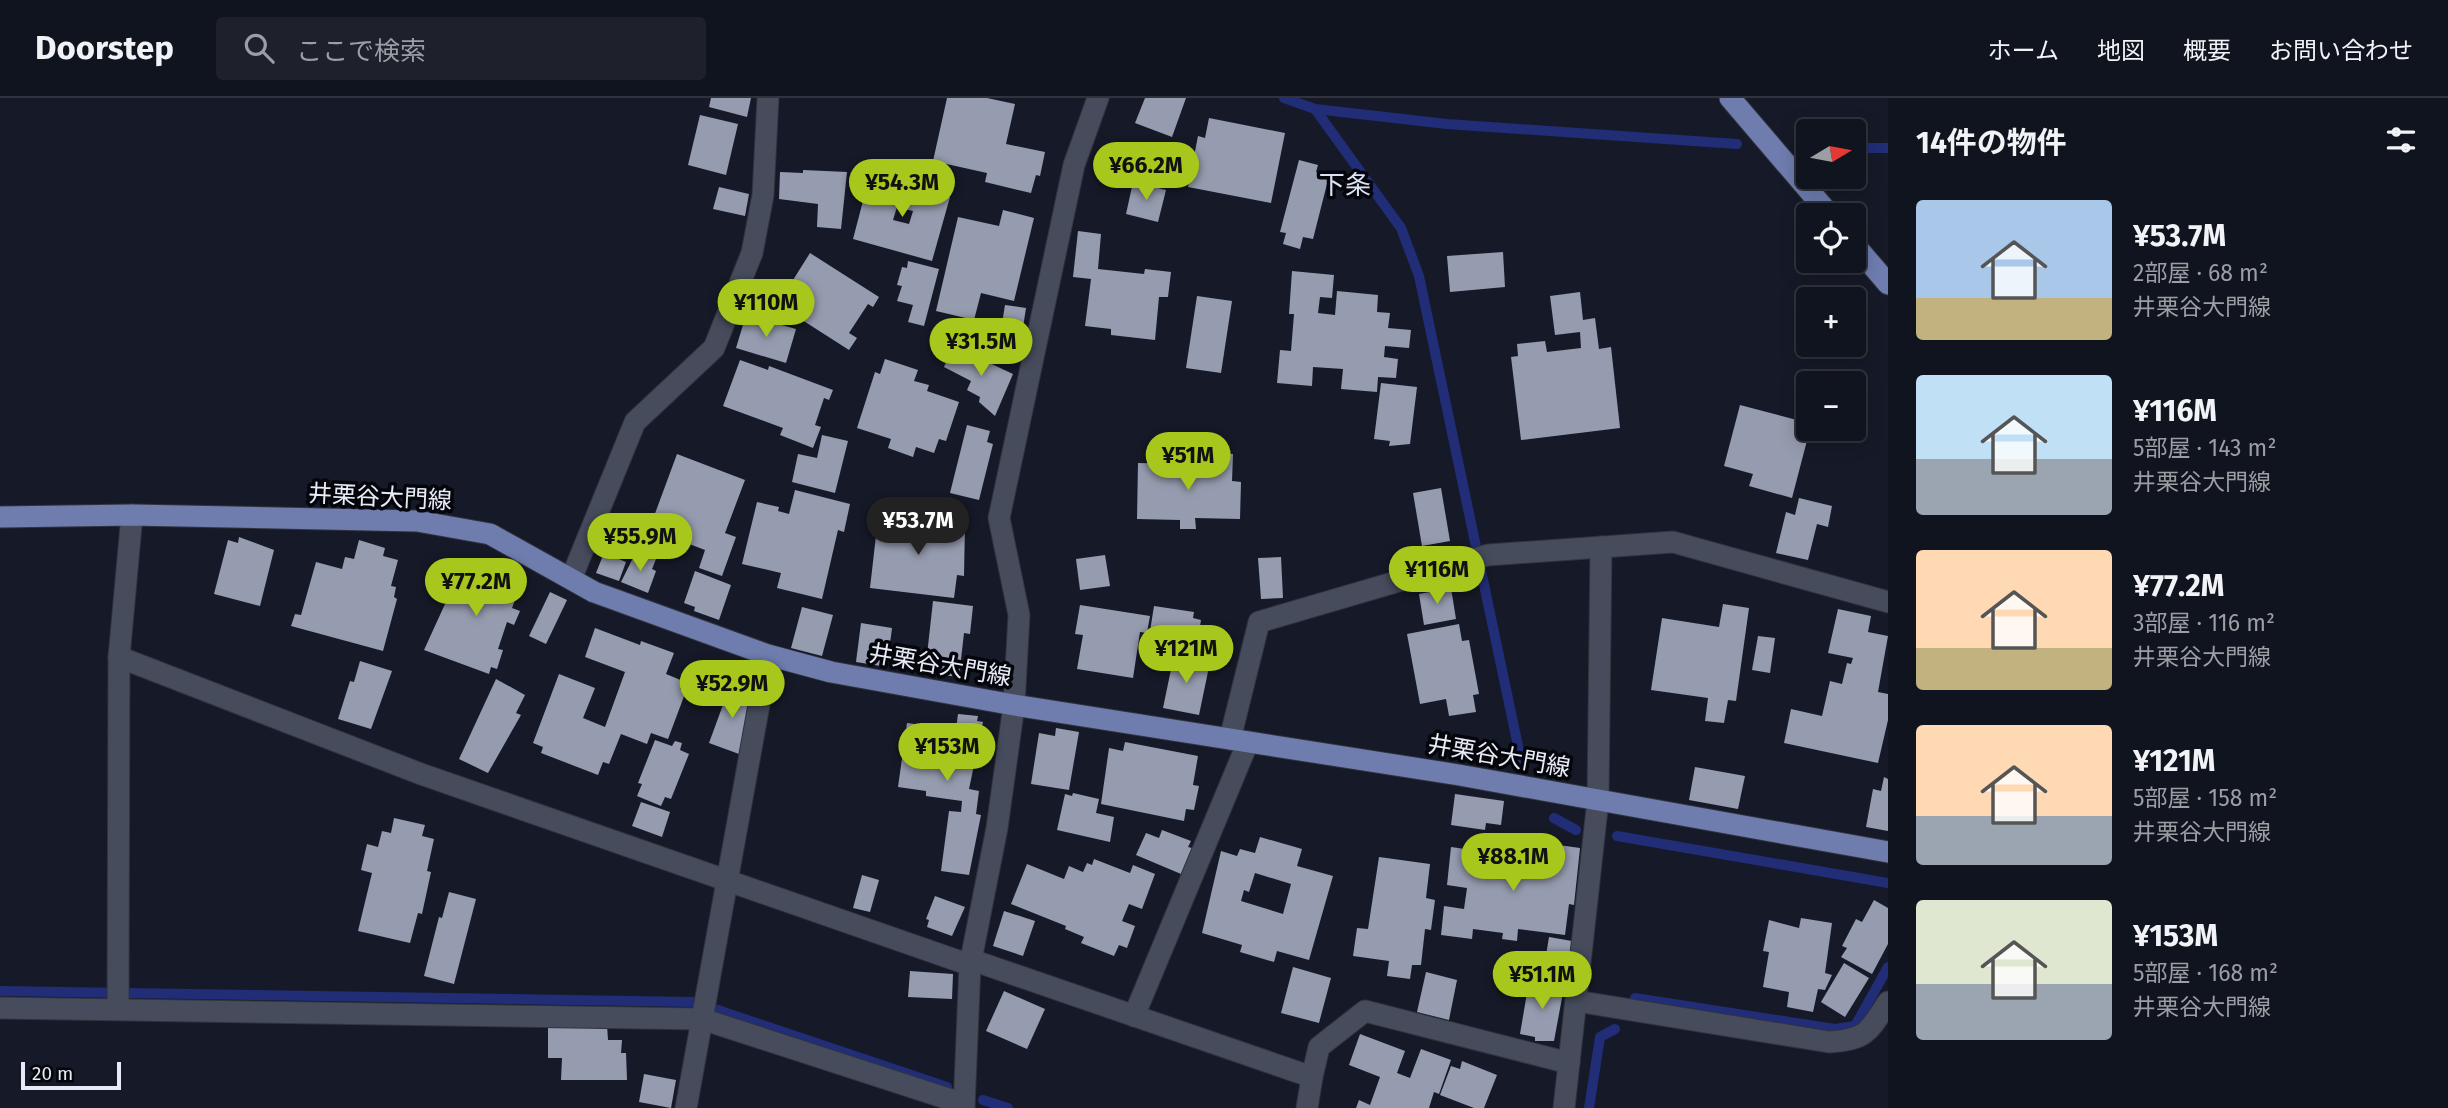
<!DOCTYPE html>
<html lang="ja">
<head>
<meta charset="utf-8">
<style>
  :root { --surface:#10141e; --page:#1e212b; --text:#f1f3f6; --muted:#9c9ea4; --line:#30333c; --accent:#a8c71d }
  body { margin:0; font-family:"Fira Sans","Noto Sans JP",sans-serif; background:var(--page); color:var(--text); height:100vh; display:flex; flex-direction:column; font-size:26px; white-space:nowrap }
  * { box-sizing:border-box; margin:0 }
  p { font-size:23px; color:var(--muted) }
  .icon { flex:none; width:38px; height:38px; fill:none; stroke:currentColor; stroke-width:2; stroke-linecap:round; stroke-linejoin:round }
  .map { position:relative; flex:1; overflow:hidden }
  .sheet { display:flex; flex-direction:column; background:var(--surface); width:560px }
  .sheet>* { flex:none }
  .needle { width:46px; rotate:80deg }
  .buttons { position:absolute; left:1796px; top:21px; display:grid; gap:14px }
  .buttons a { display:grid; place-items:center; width:70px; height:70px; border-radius:7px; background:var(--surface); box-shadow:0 4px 18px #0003,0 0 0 2px var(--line); font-size:35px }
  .scale { position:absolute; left:21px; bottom:18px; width:100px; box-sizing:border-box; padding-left:7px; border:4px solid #e8ebf5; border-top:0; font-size:19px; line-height:24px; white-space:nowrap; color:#e8ebf5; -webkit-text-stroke:5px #04060b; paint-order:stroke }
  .price { position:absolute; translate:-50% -60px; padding:0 16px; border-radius:24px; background:var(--accent); color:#111; font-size:23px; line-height:46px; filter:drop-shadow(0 2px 4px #0008) }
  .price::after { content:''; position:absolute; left:50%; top:42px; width:21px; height:16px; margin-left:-10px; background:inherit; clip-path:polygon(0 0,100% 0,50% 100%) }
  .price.current { background:#222; color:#fff }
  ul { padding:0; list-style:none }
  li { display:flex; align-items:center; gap:21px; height:175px; padding:0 28px }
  li span { display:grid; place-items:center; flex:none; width:196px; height:140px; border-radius:7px; color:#555 }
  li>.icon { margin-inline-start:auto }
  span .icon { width:84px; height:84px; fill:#fffc; stroke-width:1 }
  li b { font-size:30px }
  h2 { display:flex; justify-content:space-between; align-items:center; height:84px; padding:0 28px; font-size:30px }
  header { display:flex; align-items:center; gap:42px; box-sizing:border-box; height:98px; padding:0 35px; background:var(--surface); border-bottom:2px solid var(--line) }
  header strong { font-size:33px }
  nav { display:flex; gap:38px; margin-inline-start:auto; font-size:24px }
  .search { width:490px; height:63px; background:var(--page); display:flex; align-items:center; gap:18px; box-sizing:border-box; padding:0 24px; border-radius:7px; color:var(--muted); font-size:26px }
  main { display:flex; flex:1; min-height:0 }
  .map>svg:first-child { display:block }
</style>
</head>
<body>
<header>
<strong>Doorstep</strong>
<div class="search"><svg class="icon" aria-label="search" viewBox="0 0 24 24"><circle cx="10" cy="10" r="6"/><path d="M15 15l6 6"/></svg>ここで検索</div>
<nav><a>ホーム</a><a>地図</a><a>概要</a><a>お問い合わせ</a></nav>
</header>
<main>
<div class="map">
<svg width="1888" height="1010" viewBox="0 0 1888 1010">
  <rect width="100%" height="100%" fill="#161a28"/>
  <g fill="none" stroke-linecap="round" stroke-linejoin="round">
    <g stroke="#212d77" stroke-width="10">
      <polyline points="1284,0 1315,11 1447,26 1737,46"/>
      <polyline points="1315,11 1401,130 1419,178 1522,667"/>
      <polyline points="1853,50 1888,50"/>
      <polyline points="1554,720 1576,732"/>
      <polyline points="1617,738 1888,785"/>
      <polyline points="0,893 694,904 947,989"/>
      <polyline points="1635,900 1835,931 1855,928 1888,869"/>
      <polyline points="983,1002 1008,1010"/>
      <polyline points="1589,1010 1600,939 1615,931"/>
    </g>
  </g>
  <g fill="#969caf" fill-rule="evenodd">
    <polygon points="711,0 751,0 747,19 709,9"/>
    <polygon points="947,0 987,0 1015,6 1006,46 1045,54 1040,78 1036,77 1031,95 985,84 987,75 933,63"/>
    <polygon points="1145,0 1186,0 1172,39 1135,25"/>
    <polygon points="700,17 738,26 726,77 688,67"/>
    <polygon points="1209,20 1285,35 1271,105 1188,89 1198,38 1205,40"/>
    <polygon points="1299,62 1318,67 1316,74 1329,78 1313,141 1303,139 1300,151 1283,146 1286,135 1280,134"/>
    <polygon points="803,72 847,74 841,131 817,129 818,106 779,101 780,74 803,75"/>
    <path d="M875 78 950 99 932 163 853 141 863 103 868 104ZM897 109 913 113 909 126 893 122Z"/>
    <polygon points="1133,84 1166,92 1158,124 1126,116"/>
    <polygon points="719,89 749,96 745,118 713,111"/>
    <polygon points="1003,112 1034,120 1014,203 981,195 974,222 936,213 958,119 999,128"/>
    <polygon points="1078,133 1101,136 1098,171 1144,176 1145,171 1171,174 1168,199 1159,199 1155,242 1111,237 1111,231 1085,228 1091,181 1073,179"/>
    <polygon points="1503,154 1505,189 1450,194 1447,158"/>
    <polygon points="810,155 879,199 873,209 868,206 849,235 857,240 849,252 774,204 785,188 788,190"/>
    <polygon points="908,163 939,171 924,228 908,224 913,207 897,203 902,188 897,187 902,169 907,170"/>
    <polygon points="1292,173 1334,177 1332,200 1320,199 1318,215 1335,217 1337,193 1378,197 1377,214 1390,215 1388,230 1411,232 1409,250 1385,248 1384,259 1398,261 1396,280 1378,279 1377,294 1341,291 1343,271 1313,269 1312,288 1277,285 1280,252 1291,253 1294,216 1289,216"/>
    <polygon points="1580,194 1583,222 1595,220 1599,251 1611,249 1620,330 1521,342 1511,259 1518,258 1517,246 1545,243 1547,254 1581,250 1580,234 1555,237 1550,198"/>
    <polygon points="1197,198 1232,203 1221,275 1186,270"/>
    <polygon points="1005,207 1026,210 1021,242 1000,238"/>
    <polygon points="746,217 796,231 786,265 736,250"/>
    <polygon points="953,248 1013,276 995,318 979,304 980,299 967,292 971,283 944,269"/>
    <polygon points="885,261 918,272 914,283 929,287 927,293 959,304 946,343 939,341 934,355 916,349 913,359 888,350 891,341 857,330 875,274 880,276"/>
    <polygon points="740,262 768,272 769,268 833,292 829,302 824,300 815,327 821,329 813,350 780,337 783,330 723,308"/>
    <polygon points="1381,285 1417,289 1410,346 1389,348 1390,343 1374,341"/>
    <polygon points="1740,307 1808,325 1810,331 1792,400 1749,388 1753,376 1724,368"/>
    <polygon points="967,327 990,333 987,344 993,346 979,402 950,395"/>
    <polygon points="822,337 848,343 835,395 792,384 798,356 817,360"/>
    <polygon points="1218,355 1233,356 1232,383 1241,384 1240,421 1195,420 1196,431 1180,431 1180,422 1137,421 1138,365 1218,367"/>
    <polygon points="677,356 745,382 725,435 736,439 722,478 699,470 705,452 684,444 687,433 653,421"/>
    <polygon points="1441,390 1450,443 1422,448 1413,395"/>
    <polygon points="795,392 850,406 844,434 838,432 822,501 777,490 781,475 742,466 757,404 779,409 778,413 789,416"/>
    <polygon points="1799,400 1832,408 1828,429 1817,426 1808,462 1776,455 1786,414 1795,417"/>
    <polygon points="913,417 930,418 930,423 965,427 964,478 957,477 954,500 870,490 878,420 912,424"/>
    <polygon points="239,439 274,452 260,508 214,496 228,442 238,445"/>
    <polygon points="359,442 385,450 383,458 398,462 391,488 396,489 394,499 397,501 383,553 291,528 295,516 301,517 316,464 342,471 345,459 354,461"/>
    <polygon points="636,454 656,461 652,471 656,473 648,495 621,484"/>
    <polygon points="604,455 626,464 619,483 596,475"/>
    <polygon points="1105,457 1110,488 1080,492 1076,461"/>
    <polygon points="1281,459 1283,500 1261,501 1258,460"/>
    <polygon points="480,460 511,471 508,481 521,486 512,510 520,513 514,527 507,524 498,551 503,552 497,571 491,569 489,576 424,552 456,482 468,486"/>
    <polygon points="695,473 731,487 719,522 694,513 695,509 684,505"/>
    <polygon points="1451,490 1456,521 1424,527 1419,496"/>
    <polygon points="550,494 567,502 546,546 529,538"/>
    <polygon points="933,503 973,508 970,536 964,535 959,579 925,575"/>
    <polygon points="1723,506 1749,510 1736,603 1728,602 1724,625 1705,623 1708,600 1651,592 1662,520 1719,529"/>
    <polygon points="1080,507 1150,518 1147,535 1140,534 1133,580 1077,571 1083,537 1075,536"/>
    <polygon points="1154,508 1194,514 1193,520 1201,522 1197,546 1187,544 1185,553 1148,546"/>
    <polygon points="802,509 833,517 822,558 791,550"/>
    <polygon points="1838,511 1871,518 1868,534 1888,538 1878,594 1888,596 1888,622 1878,665 1784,645 1791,611 1822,618 1830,583 1842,586 1847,565 1851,566 1853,560 1828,555"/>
    <polygon points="861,525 892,530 887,569 856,564"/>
    <polygon points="1459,526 1462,543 1469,542 1479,596 1473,597 1476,614 1449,618 1446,601 1420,606 1407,536"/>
    <polygon points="595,530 640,547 641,543 674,555 666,576 683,583 680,591 686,593 668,641 651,635 647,646 621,636 609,666 603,664 598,677 541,655 543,649 533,645 559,576 595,590 583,620 605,629 625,574 585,559"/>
    <polygon points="1758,538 1775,540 1770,575 1752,572"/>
    <polygon points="1174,557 1210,564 1199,617 1163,610"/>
    <polygon points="360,563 392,573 371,631 338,621 350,583 354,584"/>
    <polygon points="697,566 718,574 711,592 690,584"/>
    <polygon points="496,581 525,597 516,615 521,617 488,675 459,661"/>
    <polygon points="731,585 751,593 739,656 709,645"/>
    <polygon points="958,616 978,618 977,623 983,624 969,691 979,693 976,716 981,717 969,777 941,773 949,713 961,714 962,703 926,698 926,693 898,689 907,625 938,629 936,643 954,646"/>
    <polygon points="1056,630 1079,634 1069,692 1031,686 1039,635 1055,638"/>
    <polygon points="655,642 672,648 675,643 682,645 680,652 689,656 671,701 665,699 661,708 637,698 642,686 638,685"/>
    <polygon points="1125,644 1198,658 1193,687 1199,688 1194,712 1186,711 1184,723 1101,706 1109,650 1123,653"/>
    <polygon points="1695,669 1745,678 1738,711 1689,702"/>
    <polygon points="1884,679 1888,681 1888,733 1866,729 1873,691 1881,693"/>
    <polygon points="1073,695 1099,701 1096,715 1114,719 1110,744 1057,732 1065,696 1072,698"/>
    <polygon points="1455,696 1504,703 1501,727 1486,725 1485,732 1451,727"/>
    <polygon points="641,704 670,714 662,739 632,728"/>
    <polygon points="394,720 425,727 422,738 434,741 427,773 431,774 422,816 418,815 410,845 358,833 372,775 361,772 367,746 378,749 382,733 391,735"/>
    <polygon points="1162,732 1191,743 1188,749 1192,750 1181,776 1136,757 1146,735 1159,740"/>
    <path d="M1260 739 1302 751 1297 768 1333 778 1309 862 1277 853 1274 864 1240 854 1242 847 1202 835 1221 753 1237 758 1240 751 1255 755ZM1255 775 1291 786 1283 816 1241 803 1244 792 1249 794Z"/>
    <polygon points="1537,744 1580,750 1574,807 1569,806 1565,837 1518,831 1517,843 1502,841 1503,835 1473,831 1472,841 1441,837 1444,808 1464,811 1467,790 1447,787 1451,749 1479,753 1477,773 1511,777 1513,758 1535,761"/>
    <polygon points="1379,759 1430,766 1426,800 1435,802 1431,832 1425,831 1421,867 1412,867 1410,881 1387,878 1389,863 1353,858 1357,830 1368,831"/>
    <polygon points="1094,761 1130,775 1133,767 1155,776 1142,811 1129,806 1122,823 1135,828 1127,850 1119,847 1114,858 1081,845 1084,839 1065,831 1066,828 1011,806 1027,766 1064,781 1069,768 1083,774 1087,765 1092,767"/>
    <polygon points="862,777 879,782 870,814 853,810"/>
    <polygon points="449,794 476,801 454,886 424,878 439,819 442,820"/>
    <polygon points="935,798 965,809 952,838 927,829 929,822 926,821"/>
    <polygon points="1874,802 1888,810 1888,846 1872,876 1841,859 1847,850 1842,848 1856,821 1862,824"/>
    <polygon points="1004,813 1035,823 1023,858 993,848"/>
    <polygon points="1801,820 1832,825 1825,875 1832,877 1825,892 1818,891 1813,914 1787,909 1789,894 1763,889 1769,854 1763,853 1769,822 1799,830"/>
    <polygon points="1549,839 1572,843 1564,886 1542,882"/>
    <polygon points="1844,865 1869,880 1845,919 1821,904"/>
    <polygon points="1293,869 1331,880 1319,925 1281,915"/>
    <polygon points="910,873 953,876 952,901 908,899"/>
    <polygon points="1426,874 1457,882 1449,922 1417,914"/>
    <polygon points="1529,883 1564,889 1554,943 1535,943 1535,939 1520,936"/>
    <polygon points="1004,893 1045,911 1027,951 986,933"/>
    <polygon points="548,927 607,927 608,942 622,942 621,955 626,955 627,982 561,982 562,960 548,960"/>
    <polygon points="1360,936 1405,953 1397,975 1410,980 1421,951 1451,962 1439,996 1434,994 1429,1010 1356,1010 1359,1002 1370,1007 1380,979 1349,967"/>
    <polygon points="1462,963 1497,977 1484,1010 1474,1010 1440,997 1451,968 1460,971"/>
    <polygon points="644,976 676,982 671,1010 639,1004"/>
  </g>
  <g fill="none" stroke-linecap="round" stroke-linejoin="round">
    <g stroke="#31333e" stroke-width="23">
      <g id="minor">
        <polyline points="571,481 635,324 714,250 752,155 763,97 768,0"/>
        <polyline points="119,559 421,676 970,867"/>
        <polyline points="1230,641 1259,524 1488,457 1673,444 1888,504"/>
        <polyline points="972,862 1312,979 1319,949 1365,913 1569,965"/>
        <path d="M1576 903 1829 944C1867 942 1869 933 1888 904"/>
        <polyline points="0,910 702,921 964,1006"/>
        <polyline points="118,911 119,559 132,417"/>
        <polyline points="1134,918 1248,644"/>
        <polyline points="686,1010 768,557"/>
        <polyline points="964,1010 970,867 997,730 1014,607 1019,517 999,420 1074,67 1098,0"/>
        <polyline points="1307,1010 1312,979"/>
        <polyline points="1564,1010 1598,702 1601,449"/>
      </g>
    </g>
    <g stroke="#31333e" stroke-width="23">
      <g id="major">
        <polyline points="1730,0 1830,117"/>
        <polyline points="1853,145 1888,186"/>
        <polyline points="0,419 132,417 417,423 490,436 594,494 768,557 831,574 1014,607 1459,677 1888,754"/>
      </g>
    </g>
    <use href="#minor" stroke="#464c5c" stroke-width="21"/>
    <use href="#major" stroke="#6e7dae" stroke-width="21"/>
  </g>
  <g text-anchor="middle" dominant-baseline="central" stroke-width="7" stroke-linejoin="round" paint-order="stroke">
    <g font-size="24" fill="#e8ebf5" stroke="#04060b">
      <text transform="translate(380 399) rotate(3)">井栗谷大門線</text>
      <text transform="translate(940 567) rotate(10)">井栗谷大門線</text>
      <text transform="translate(1499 658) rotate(10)">井栗谷大門線</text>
    </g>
    <g font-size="26" fill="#dbe1f5" stroke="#04060b">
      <text x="1345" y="87">下条</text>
    </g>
  </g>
</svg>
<div class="buttons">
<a><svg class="needle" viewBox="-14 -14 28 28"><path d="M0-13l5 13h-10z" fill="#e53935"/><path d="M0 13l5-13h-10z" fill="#9c9ea4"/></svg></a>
<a><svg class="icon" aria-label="locate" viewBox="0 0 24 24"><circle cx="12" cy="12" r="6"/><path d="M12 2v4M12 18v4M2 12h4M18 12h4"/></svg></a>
<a>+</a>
<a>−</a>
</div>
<div class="scale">20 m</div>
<b class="price" style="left:1146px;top:104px">¥66.2M</b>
<b class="price" style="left:902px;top:121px">¥54.3M</b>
<b class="price" style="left:766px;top:241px">¥110M</b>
<b class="price" style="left:981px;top:280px">¥31.5M</b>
<b class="price" style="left:1188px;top:394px">¥51M</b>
<b class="price current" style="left:918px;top:459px">¥53.7M</b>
<b class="price" style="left:640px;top:475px">¥55.9M</b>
<b class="price" style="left:1437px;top:508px">¥116M</b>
<b class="price" style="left:476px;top:520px">¥77.2M</b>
<b class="price" style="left:1186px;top:587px">¥121M</b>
<b class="price" style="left:732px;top:622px">¥52.9M</b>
<b class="price" style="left:947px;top:685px">¥153M</b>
<b class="price" style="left:1513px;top:795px">¥88.1M</b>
<b class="price" style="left:1542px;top:913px">¥51.1M</b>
</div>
<section class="sheet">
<h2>14件の物件<svg class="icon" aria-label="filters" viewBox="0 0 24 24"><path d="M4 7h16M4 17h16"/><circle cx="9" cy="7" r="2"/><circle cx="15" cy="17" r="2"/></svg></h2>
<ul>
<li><span style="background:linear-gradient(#a9c7e8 70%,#c2b280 0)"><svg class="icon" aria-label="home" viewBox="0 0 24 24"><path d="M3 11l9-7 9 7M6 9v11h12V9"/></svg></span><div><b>¥53.7M</b><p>2部屋 · 68 m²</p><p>井栗谷大門線</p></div></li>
<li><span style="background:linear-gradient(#bfe0f5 60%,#9aa5b1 0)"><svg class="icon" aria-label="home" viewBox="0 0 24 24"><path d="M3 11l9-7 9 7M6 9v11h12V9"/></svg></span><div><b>¥116M</b><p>5部屋 · 143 m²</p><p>井栗谷大門線</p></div></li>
<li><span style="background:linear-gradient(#ffd9b3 70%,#c2b280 0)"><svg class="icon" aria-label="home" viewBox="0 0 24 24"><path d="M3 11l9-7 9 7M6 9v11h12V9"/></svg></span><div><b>¥77.2M</b><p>3部屋 · 116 m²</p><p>井栗谷大門線</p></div></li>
<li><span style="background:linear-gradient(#ffd9b3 65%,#9aa5b1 0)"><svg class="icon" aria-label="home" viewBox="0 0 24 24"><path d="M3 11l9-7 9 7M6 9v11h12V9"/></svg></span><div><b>¥121M</b><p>5部屋 · 158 m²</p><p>井栗谷大門線</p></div></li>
<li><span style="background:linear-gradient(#dfe7d0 60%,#9aa5b1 0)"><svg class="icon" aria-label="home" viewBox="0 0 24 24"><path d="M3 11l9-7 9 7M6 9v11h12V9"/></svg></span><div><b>¥153M</b><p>5部屋 · 168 m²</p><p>井栗谷大門線</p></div></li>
</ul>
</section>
</main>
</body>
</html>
